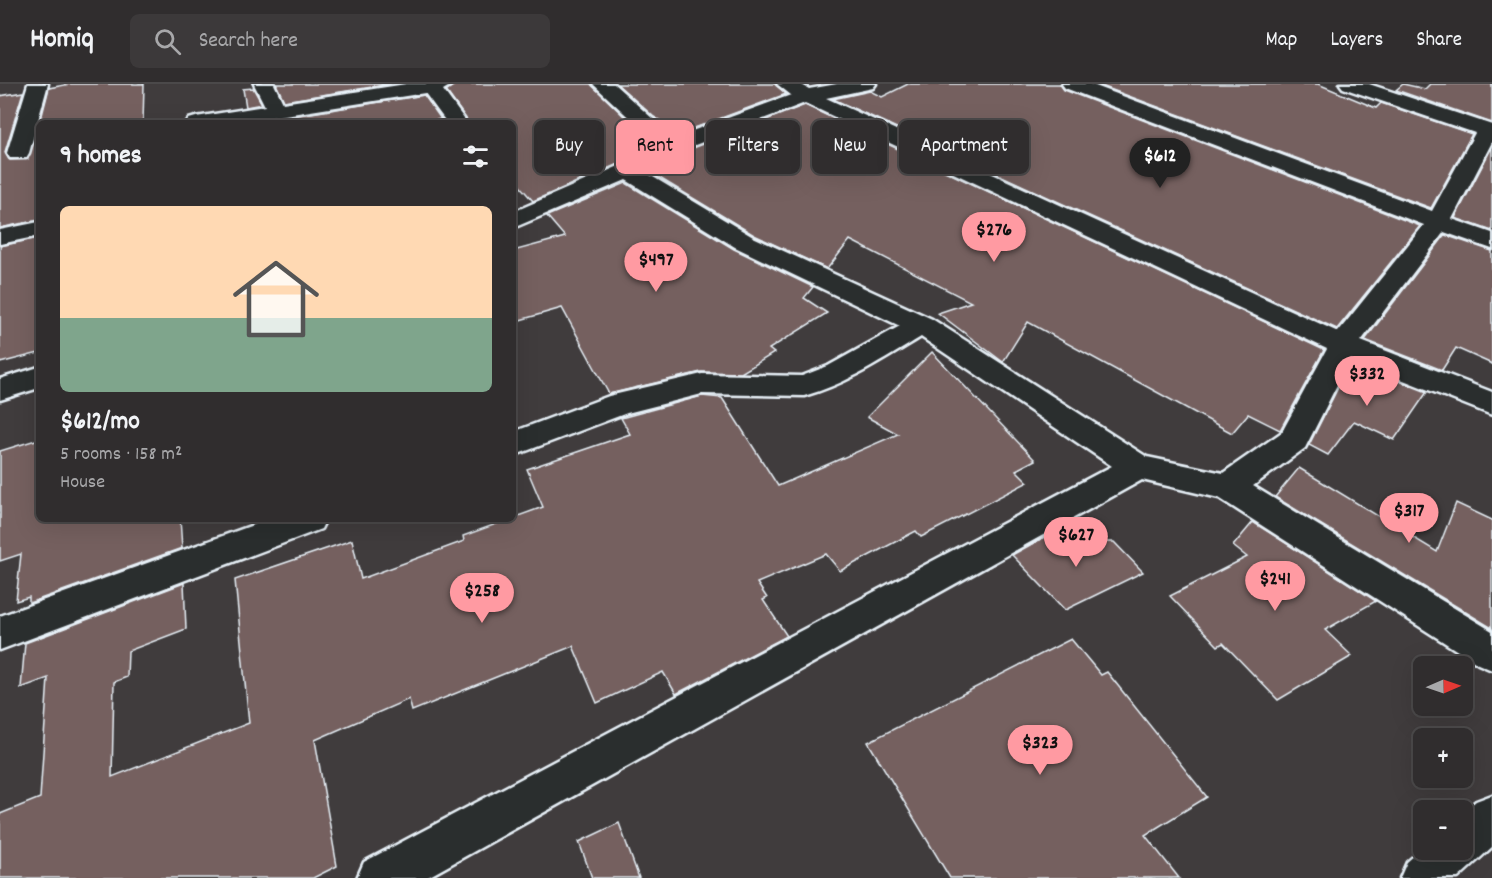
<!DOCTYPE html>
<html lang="en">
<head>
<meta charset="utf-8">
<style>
  :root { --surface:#302d2e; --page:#3c393a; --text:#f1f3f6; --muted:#a8a8aa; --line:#4b494a; --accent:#ff9aa2 }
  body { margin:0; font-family:Dekko,sans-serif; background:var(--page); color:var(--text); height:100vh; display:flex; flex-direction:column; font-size:22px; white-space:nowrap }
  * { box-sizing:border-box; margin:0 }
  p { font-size:20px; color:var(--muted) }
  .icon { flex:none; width:33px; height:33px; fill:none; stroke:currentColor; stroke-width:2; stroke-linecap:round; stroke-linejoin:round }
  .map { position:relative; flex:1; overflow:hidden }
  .panel { position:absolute; left:36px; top:36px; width:480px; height:402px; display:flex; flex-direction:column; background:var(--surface); border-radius:9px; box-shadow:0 6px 24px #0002,0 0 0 2px var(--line) }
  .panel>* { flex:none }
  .top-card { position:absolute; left:534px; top:36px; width:570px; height:54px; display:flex; gap:12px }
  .needle { width:39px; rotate:88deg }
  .buttons { position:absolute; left:1413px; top:572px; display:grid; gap:12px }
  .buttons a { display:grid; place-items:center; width:60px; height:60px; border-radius:9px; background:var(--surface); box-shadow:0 6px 24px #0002,0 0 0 2px var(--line); font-size:30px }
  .price { position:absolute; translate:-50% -51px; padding:0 14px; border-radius:21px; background:var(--accent); color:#111; font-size:20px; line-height:39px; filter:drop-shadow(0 2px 3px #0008) }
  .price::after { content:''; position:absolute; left:50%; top:36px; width:18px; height:14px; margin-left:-9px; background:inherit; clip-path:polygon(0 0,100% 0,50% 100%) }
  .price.active { background:#222; color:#fff }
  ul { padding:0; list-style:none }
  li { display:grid; align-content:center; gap:12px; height:318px; padding:0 24px }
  li span { display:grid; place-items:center; height:186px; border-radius:9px; color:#555 }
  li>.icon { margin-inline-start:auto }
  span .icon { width:108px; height:108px; fill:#fffc; stroke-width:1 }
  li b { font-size:26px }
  h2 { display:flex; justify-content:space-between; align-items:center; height:72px; padding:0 24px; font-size:26px }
  .pill { padding:0 21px; border-radius:9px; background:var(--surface); box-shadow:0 6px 24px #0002,0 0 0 2px var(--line); font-size:21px; line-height:54px }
  .pill.active { background:var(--accent); color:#111 }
  header { display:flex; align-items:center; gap:36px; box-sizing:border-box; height:84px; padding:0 30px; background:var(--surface); border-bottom:2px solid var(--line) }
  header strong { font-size:28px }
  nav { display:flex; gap:33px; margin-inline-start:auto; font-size:21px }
  .search { width:420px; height:54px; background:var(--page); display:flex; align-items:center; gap:15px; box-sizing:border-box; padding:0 21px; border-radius:9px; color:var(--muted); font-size:22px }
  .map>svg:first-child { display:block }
</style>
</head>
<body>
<header>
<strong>Homiq</strong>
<div class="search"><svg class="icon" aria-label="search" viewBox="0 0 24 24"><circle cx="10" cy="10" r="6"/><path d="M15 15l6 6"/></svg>Search here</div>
<nav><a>Map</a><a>Layers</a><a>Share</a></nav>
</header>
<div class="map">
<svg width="1492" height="794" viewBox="0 0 1492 794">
  <rect width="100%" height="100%" fill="#403c3d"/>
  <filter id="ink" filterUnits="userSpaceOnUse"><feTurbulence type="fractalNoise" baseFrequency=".0167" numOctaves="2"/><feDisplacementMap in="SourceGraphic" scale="12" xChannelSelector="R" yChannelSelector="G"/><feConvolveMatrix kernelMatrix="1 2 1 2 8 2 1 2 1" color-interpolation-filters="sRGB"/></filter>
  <g filter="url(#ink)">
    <g fill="#74605f" stroke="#e8f1f8" stroke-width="1.5">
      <polygon points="70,0 144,0 143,39 40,39 49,4"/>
      <polygon points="276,0 391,0 284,17"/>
      <polygon points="455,0 591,0 637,45 659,59 618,80 533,117 513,94 513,39 469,39 446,7"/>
      <polygon points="617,0 775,0 786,10 681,49 654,33"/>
      <polygon points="908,0 1060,0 1064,6 1420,142 1337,245 833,15 870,7 882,13"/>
      <polygon points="1096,0 1318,0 1376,24 1381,19 1472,50 1431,124"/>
      <polygon points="1403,0 1425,5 1430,0 1492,0 1492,39 1396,6"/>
      <polygon points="253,4 262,20 246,23 243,5"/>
      <polygon points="23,8 5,68 10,76 28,75 39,41 39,136 0,144 0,12"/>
      <polygon points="424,11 441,35 422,39 420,34 395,39 249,39"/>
      <polygon points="805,21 1324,266 1280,346 1248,330 1232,349 1028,238 1003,278 938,229 971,218 850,156 827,185 754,151 648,87 688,66"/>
      <polygon points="1492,63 1492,147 1455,134"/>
      <polygon points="626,99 734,165 813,203 804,214 827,229 769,265 774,269 741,289 701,288 609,310 562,224 513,238 513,167 565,153 547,132"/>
      <polygon points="1445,151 1492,167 1492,280 1456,264 1442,286 1365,256"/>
      <polygon points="39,154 39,269 0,279 0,162"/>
      <polygon points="932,268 1035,376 1016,386 1028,398 921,453 916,447 840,487 826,470 757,499 767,514 763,516 787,552 676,610 663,588 597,619 573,562 412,627 409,615 315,656 337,782 313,794 0,794 0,730 40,714 48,594 21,604 25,559 184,499 186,545 128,567 127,593 114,598 112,693 249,639 235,496 352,456 361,495 464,457 463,452 543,423 527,385 630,350 621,334 702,312 722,314 778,402 898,350 867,333"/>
      <polygon points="1351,278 1427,308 1394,356 1354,337 1328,371 1309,361"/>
      <polygon points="39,355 39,435 180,435 182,464 29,519 29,513 16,517 21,470 0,477 0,367"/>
      <polygon points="1299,384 1437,468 1456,419 1492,436 1492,544 1275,413"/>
      <polygon points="1253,438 1376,517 1325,546 1352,572 1278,616 1223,559 1218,562 1170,512 1247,473 1233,462"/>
      <polygon points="1059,445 1080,469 1102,458 1114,458 1143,488 1065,526 1012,471"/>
      <polygon points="1071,555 1101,591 1107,588 1207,713 1145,751 1179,794 950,794 868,658"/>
      <polygon points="619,739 639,794 592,794 579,758"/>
    </g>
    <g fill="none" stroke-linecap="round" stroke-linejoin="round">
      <g stroke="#e8f1f8" stroke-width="5">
        <g id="minor">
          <polygon points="28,0 48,0 29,69 26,74 10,74 7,69"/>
          <polygon points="254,0 274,0 283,19 406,0 453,0 443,6 467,39 447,39 425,9 235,39 186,39 189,35 196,33 265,22"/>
          <path d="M593 0H614L653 35 681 51 791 11 777 0H800L809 5 837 0H876L873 4 826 14 1338 248 1424 141 1065 4 1062 0H1090L1432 127 1475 49 1343 4 1340 0H1369L1492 41V58L1452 135 1492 149V165L1444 148 1361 257 1492 308V331L1350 275 1305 364 1253 402 1492 547V586L1478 580 1219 414 1142 396 426 794H357L364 778 1112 382 921 253C883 276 847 300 804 312L702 310 627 329 513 372V348L609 312 702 290 802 292 828 282 900 242 735 163 626 96 513 144V128L619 82 663 59 639 43ZM805 19 1327 265 1282 348 1223 389 1147 373 932 235 753 153 643 87 687 64Z"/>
          <polygon points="39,138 39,152 0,160 0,146"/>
          <polygon points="39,283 39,304 0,316 0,295"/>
          <polygon points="270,435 326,435 321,445 0,566 0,532"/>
          <polygon points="1492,711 1492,763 1458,794 1400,794 1407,778 1424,763 1462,765 1462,729 1476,717"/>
        </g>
      </g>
      <use href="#minor" fill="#2a2d2e" fill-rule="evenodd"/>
    </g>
  </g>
</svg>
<div class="buttons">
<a><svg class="needle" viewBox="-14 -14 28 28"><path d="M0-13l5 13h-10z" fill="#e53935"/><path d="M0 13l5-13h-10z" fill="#a8a8aa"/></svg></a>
<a>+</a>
<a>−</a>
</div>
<b class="price active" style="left:1160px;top:105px">$612</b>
<b class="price" style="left:994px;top:179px">$276</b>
<b class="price" style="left:656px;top:209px">$497</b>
<b class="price" style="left:1367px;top:323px">$332</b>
<b class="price" style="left:1409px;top:460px">$317</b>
<b class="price" style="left:1076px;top:484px">$627</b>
<b class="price" style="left:1275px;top:528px">$241</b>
<b class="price" style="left:482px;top:540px">$258</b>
<b class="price" style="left:1040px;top:692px">$323</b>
<div class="top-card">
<a class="pill">Buy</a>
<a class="pill active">Rent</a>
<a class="pill">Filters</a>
<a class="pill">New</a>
<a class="pill">Apartment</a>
</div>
<section class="panel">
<h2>9 homes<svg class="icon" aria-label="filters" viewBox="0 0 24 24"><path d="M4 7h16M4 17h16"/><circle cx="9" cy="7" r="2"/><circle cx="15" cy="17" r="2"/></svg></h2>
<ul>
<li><span style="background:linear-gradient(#ffd9b3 60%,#7fa58c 0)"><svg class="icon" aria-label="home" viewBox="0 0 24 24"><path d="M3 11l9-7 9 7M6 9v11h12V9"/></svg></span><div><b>$612/mo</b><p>5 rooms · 158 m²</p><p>House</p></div></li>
</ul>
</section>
</div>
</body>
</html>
